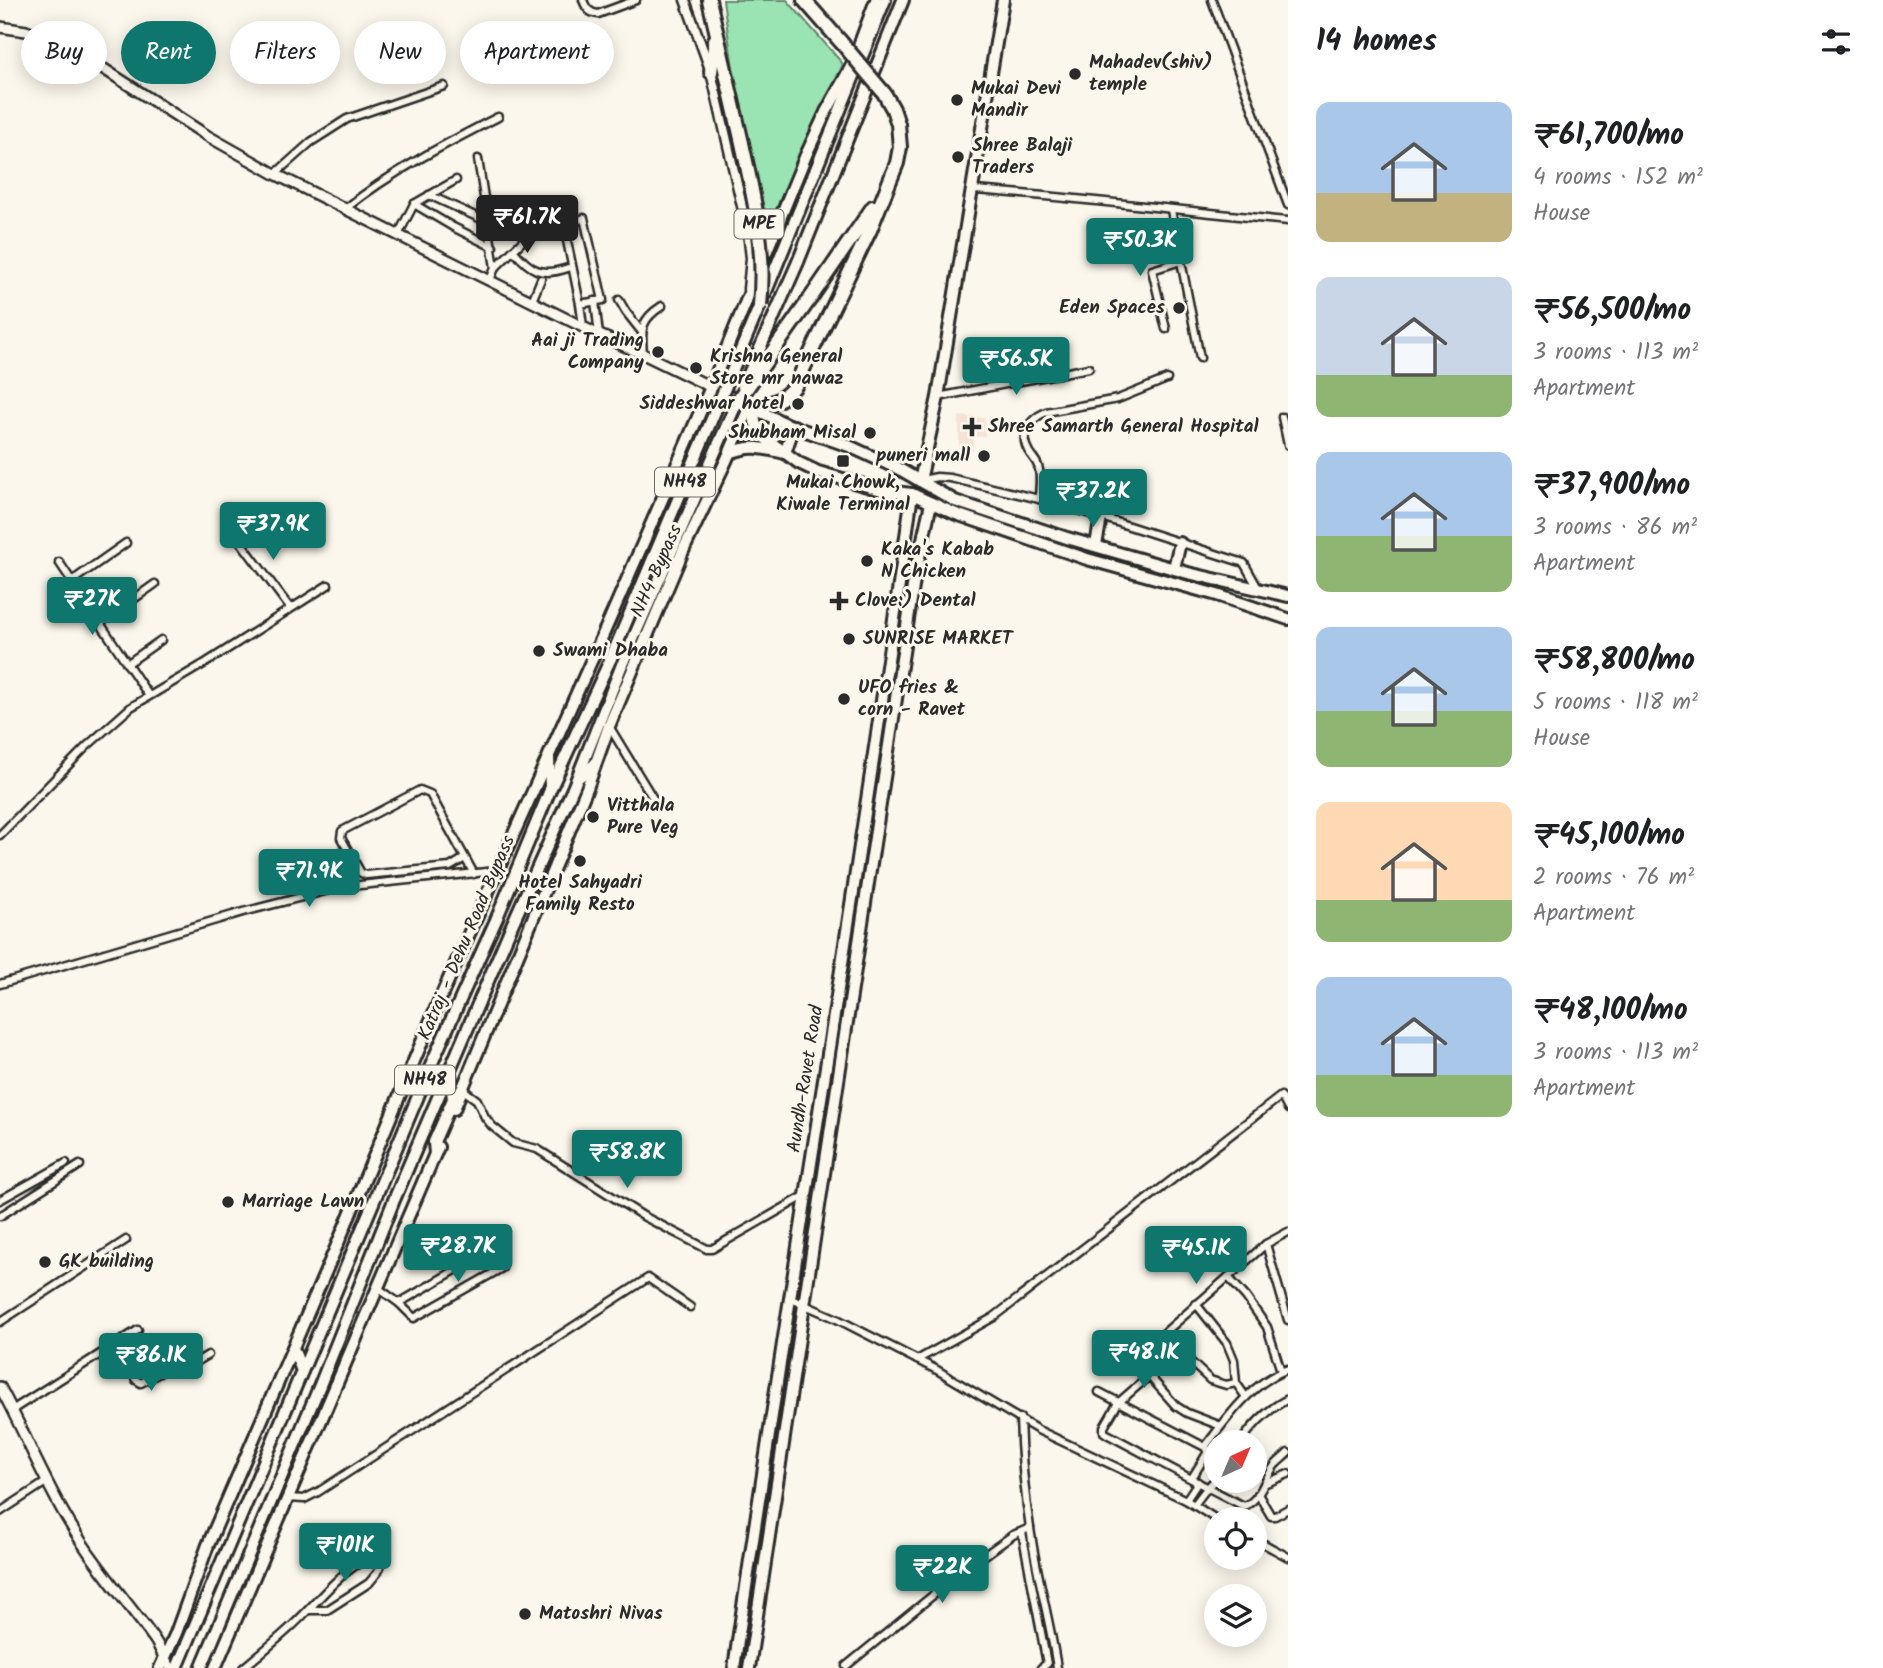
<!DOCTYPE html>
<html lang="en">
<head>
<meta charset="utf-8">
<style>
  :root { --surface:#fff; --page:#f2f2f2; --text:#202124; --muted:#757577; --accent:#0f766e }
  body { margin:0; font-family:Kalam,sans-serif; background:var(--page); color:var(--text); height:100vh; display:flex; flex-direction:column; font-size:26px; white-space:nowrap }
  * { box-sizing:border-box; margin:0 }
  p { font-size:23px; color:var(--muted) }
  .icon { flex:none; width:38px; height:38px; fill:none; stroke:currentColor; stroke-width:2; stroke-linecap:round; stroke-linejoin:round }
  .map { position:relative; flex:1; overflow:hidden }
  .sheet { display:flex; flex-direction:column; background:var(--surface); width:595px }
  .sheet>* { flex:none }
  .banner { position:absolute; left:21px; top:21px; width:665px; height:63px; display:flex; gap:14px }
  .needle { width:46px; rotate:44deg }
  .fabs { position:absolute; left:1204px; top:1430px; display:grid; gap:14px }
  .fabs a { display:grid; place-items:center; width:63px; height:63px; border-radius:50%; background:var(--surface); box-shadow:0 4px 18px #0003; font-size:35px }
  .price { position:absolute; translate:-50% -60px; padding:0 16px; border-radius:7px; background:var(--accent); color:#fff; font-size:23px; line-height:46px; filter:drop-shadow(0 2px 4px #0008) }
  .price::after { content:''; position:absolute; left:50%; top:42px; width:21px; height:16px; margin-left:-10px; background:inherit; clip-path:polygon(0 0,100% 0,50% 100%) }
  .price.selected { background:#222; color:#fff }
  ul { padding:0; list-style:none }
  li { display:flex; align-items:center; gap:21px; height:175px; padding:0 28px }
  li span { display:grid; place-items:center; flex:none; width:196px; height:140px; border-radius:14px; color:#555 }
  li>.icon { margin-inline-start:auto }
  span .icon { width:84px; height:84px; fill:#fffc; stroke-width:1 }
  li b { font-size:30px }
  h2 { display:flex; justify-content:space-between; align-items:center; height:84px; padding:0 28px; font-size:30px }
  .tag { padding:0 24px; border-radius:32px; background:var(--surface); box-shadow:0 4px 18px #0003; font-size:24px; line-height:63px }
  .tag.selected { background:var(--accent); color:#fff }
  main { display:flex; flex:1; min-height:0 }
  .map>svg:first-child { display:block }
</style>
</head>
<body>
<main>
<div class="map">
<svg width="1288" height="1668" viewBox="0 0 1288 1668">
  <rect width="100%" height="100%" fill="#fbf7ec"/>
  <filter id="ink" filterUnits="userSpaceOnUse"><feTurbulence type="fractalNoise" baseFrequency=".0143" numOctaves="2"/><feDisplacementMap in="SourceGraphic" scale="14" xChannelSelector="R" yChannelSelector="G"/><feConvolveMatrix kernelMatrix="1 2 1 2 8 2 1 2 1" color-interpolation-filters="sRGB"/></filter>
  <g filter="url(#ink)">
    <polygon fill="#f6e3d5" points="959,416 985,418 985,436 974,437 973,450 959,448"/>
    <polygon fill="#9ae3b2" stroke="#62876e" stroke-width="2" points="723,0 787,0 843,64 769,231 735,81"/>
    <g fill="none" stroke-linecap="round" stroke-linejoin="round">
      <g stroke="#2b2b2b" stroke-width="11">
        <g id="minor">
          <path d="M583 0C586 8 589 13 598 14L636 0"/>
          <polyline points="1212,0 1288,205"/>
          <polyline points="478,159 495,268 490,280"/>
          <polyline points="275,174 311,142 347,119 444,86"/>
          <path d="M973 190C1078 197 1183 211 1288 221"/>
          <polyline points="429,195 488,222"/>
          <polyline points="414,204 453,227 493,247"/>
          <path d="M345 209C391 172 445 144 498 117"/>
          <polyline points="1171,210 1200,358"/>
          <polyline points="398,235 414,204 456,180"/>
          <path d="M513 250C531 271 541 277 568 268"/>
          <polyline points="495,268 540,224"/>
          <polyline points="619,300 626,312 641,331"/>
          <polyline points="532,301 541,279"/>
          <polyline points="595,301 599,335"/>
          <polyline points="580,304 603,300 584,218 564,226 580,304 583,326"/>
          <polyline points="1166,329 1152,270 1181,261"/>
          <path d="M643 354C641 329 640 320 662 306"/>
          <polyline points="938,397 1089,368"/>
          <polyline points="1282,417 1288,445"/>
          <polyline points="922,480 937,477 950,478 1039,499 1101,517 1244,563 1258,588"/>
          <path d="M1039 499C1039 488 1042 476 1038 466 1036 460 1032 457 1029 452 1018 434 1030 419 1046 412L1118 399 1167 379"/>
          <polyline points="234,533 290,608"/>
          <polyline points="59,562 149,696"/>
          <polyline points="72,581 126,543"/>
          <polyline points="100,623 155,584"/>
          <polyline points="127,664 161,640"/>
          <polyline points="609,726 654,800"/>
          <polyline points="0,835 86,747 131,707 207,662 328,585"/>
          <polyline points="465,858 450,867 366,875 361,873 341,838 342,831 420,790 430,794 474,874"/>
          <polyline points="0,984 243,912 341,887 496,871"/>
          <polyline points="462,1089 477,1100 485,1117 492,1126 513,1143 537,1149 643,1216 707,1249 712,1249 806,1195"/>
          <polyline points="0,1200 66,1163"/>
          <polyline points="0,1216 80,1165"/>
          <polyline points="1266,1244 1288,1232"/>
          <polyline points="1228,1277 1246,1297 1267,1327 1281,1371"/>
          <polyline points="378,1288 399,1303 414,1318 502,1268"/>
          <polyline points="789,1298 835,1318 937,1370 1038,1430 1186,1500 1216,1519"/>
          <polyline points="399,1303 502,1243"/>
          <polyline points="1196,1304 1227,1343 1234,1360 1236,1383 1246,1397"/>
          <polyline points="0,1322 126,1240"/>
          <polyline points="1162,1335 1136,1357 1135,1360 1176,1406 1187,1413 1221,1426"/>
          <polyline points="116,1345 136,1380 141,1383 176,1364 193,1364 208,1355"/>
          <polyline points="917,1360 994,1317 1281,1096 1288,1109"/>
          <path d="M1149 1376 1118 1403 1104 1427V1432L1107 1434C1153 1458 1197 1483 1244 1506 1260 1501 1265 1478 1275 1465 1279 1461 1284 1457 1288 1453"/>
          <polyline points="1236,1383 1226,1385 1210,1380 1162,1335 1266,1244 1288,1320"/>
          <polyline points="1099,1392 1205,1447"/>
          <polyline points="12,1410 138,1330"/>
          <path d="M1020 1418C1021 1461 1026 1505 1033 1547 1040 1587 1051 1627 1057 1668"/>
          <path d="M1241 1442C1253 1424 1268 1409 1288 1399"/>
          <path d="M1216 1455 1205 1447C1228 1417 1251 1383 1288 1369"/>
          <polyline points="1192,1478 1209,1450"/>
          <polyline points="1264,1484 1288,1474"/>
          <polyline points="1258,1494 1271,1516 1275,1516 1288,1509"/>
          <polyline points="287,1498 304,1499 318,1492 648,1278 690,1307"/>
          <polyline points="1186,1500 1198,1482"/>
          <polyline points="1194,1505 1207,1488 1216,1479"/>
          <polyline points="0,1512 46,1482"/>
          <polyline points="1022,1532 1047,1664 1041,1668"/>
          <polyline points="1255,1539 1288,1557"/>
          <polyline points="846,1666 964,1570 1013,1535 1030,1528"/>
          <path d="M243 1668C260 1654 277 1640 293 1625 321 1599 343 1565 381 1553L382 1562 378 1572 369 1583 327 1610H308"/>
        </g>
      </g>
      <g stroke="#2b2b2b" stroke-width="13">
        <polyline id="tertiary" points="685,0 711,72 748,232 751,258 748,289"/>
      </g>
      <g stroke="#2b2b2b" stroke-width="14">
        <g id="secondary">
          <polyline points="0,27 26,31 70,47 206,135 275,174 599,335 643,354 711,387"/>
          <path d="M0 1387C24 1431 43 1479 69 1522 93 1563 124 1598 152 1636 160 1646 163 1658 171 1668"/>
        </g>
      </g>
      <g stroke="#2b2b2b" stroke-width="16">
        <g id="primary">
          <polyline points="716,390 786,424 849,446 901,470 955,501 1067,538 1188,573 1288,596"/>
          <polyline points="754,408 755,422 761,435 799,463 818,472 885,491 912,494 956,514 1087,559 1217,595 1288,619"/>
          <path d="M730 453C751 444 763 448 785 453L794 426"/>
          <polyline points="920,481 938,397 1003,0"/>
          <polyline points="1096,545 1101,517"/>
          <polyline points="1174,568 1180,543"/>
          <polyline points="454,1109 587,788 609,726 683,551 726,461 750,406"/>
          <polyline points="160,1668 176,1633 208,1545 338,1243 439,1001 606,628 711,387 806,155 826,112 851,67 876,0"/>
          <polyline points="215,1668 438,1147"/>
          <path d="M734 1668C791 1277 857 886 912 494"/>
          <polyline points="749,1668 914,580 931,503"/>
        </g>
      </g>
      <g stroke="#2b2b2b" stroke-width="16">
        <g id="trunk">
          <polyline points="798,262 903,0"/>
          <polyline points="763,299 885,0"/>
          <polyline points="549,758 550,787"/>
          <polyline points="578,778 595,764"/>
          <polyline points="435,1154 434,1142 453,1099 450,1074"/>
          <polyline points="293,1348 302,1371"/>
          <polyline points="177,1668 435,1056 496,920 550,790 611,658"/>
          <polyline points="201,1668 320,1385 394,1200 512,925 574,786 623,662 737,402"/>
        </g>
      </g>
      <g stroke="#2b2b2b" stroke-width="18">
        <g id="motorway">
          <polyline points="709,0 742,143"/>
          <polyline points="804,0 841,42"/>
          <polyline points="711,72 715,40"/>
          <polyline points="814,293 873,207"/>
          <path d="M754 408C773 403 782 401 795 386L870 230 897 163 900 147 898 124 893 109 884 93"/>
        </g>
      </g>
      <use href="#minor" stroke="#fbf7ec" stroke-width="6"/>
      <use href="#tertiary" stroke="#fbf7ec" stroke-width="8"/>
      <use href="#secondary" stroke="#fbf7ec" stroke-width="9"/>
      <use href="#primary" stroke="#fbf7ec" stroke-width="10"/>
      <use href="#trunk" stroke="#fbf7ec" stroke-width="10"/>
      <use href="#motorway" stroke="#fbf7ec" stroke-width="12"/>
      <g stroke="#2b2b2b" stroke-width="16" stroke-linecap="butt">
        <g id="trunk-bridge">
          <polyline points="743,387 798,262"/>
          <polyline points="611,658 760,305"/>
        </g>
      </g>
      <g stroke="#2b2b2b" stroke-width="18" stroke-linecap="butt">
        <g id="motorway-bridge">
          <polyline points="841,42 884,93"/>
          <path d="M742 143C754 197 766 250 760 305"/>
          <polyline points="737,402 814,293"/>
        </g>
      </g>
      <use href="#trunk-bridge" stroke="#fbf7ec" stroke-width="10"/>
      <use href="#motorway-bridge" stroke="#fbf7ec" stroke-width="12"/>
    </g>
  </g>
  <g fill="#2b2b2b" stroke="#fbf7ec" stroke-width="2.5">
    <circle cx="1075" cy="74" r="7"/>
    <circle cx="957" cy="100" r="7"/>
    <circle cx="958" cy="157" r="7"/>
    <circle cx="1179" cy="308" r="7"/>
    <circle cx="658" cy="352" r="7"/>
    <circle cx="696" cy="368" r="7"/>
    <circle cx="798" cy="404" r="7"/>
    <path d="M968.5 416.5h7v7h7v7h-7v7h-7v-7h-7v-7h7z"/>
    <circle cx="870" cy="433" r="7"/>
    <circle cx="984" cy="456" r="7"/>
    <rect x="836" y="454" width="14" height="14" rx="3.5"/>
    <circle cx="867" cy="561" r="7"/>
    <path d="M835.5 590.5h7v7h7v7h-7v7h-7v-7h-7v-7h7z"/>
    <circle cx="849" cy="639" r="7"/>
    <circle cx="539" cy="651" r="7"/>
    <circle cx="844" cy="699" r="7"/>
    <circle cx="593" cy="817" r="7"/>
    <circle cx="580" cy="861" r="7"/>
    <circle cx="228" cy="1202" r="7"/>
    <circle cx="45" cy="1262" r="7"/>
    <circle cx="525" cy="1614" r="7"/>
  </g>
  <g text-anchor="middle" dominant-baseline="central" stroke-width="6" stroke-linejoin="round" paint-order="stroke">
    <g fill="#fbf7ec" stroke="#696865" stroke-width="2">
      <rect x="734.5" y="209.5" width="49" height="29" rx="5"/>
      <rect x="655" y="467.5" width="60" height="29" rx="5"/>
      <rect x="395" y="1065.5" width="60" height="29" rx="5"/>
    </g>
    <g font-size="18" font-weight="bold" fill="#2b2b2b">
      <text x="759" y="224">MPE</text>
      <text x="685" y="482">NH48</text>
      <text x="425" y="1080">NH48</text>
    </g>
    <g font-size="19" font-weight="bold" fill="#2b2b2b" stroke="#fbf7ec" text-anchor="start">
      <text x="1089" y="63">Mahadev(shiv)<tspan x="1089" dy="22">temple</tspan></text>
      <text x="971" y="89">Mukai Devi<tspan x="971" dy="22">Mandir</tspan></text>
      <text x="972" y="146">Shree Balaji<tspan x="972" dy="22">Traders</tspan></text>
      <text x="1165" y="308" text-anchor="end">Eden Spaces</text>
      <text x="644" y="341" text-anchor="end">Aai ji Trading<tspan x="644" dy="22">Company</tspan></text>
      <text x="710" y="357">Krishna General<tspan x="710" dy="22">Store mr nawaz</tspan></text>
      <text x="784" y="404" text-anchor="end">Siddeshwar hotel</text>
      <text x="988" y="427">Shree Samarth General Hospital</text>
      <text x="856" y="433" text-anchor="end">Shubham Misal</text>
      <text x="970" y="456" text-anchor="end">puneri mall</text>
      <text x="843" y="483" text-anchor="middle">Mukai Chowk,<tspan x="843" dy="22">Kiwale Terminal</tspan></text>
      <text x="881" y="550">Kaka's Kabab<tspan x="881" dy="22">N Chicken</tspan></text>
      <text x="855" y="601">Clove:) Dental</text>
      <text x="863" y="639">SUNRISE MARKET</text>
      <text x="553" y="651">Swami Dhaba</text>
      <text x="858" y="688">UFO fries &amp;<tspan x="858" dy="22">corn - Ravet</tspan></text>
      <text x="607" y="806">Vitthala<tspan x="607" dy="22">Pure Veg</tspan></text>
      <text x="580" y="883" text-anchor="middle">Hotel Sahyadri<tspan x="580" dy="22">Family Resto</tspan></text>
      <text x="242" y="1202">Marriage Lawn</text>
      <text x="59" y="1262">GK building</text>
      <text x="539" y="1614">Matoshri Nivas</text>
    </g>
    <g font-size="19" fill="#2b2b2b" stroke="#fbf7ec">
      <text transform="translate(657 571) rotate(-66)">NH4 Bypass</text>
      <text transform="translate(467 938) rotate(-67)">Katraj - Dehu Road Bypass</text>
      <text transform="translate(806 1079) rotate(-81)">Aundh-Ravet Road</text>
    </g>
  </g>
</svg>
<div class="fabs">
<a><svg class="needle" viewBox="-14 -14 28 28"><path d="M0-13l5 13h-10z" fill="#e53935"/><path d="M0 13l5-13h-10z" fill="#757577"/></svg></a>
<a><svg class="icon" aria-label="locate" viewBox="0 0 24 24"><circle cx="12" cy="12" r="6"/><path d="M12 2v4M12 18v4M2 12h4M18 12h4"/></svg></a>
<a><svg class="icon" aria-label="layers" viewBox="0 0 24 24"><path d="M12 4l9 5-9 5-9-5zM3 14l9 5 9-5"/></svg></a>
</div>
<b class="price selected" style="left:527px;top:255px">₹61.7K</b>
<b class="price" style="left:1140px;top:278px">₹50.3K</b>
<b class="price" style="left:1016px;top:397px">₹56.5K</b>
<b class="price" style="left:1093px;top:529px">₹37.2K</b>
<b class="price" style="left:273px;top:562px">₹37.9K</b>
<b class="price" style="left:92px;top:637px">₹27K</b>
<b class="price" style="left:309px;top:909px">₹71.9K</b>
<b class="price" style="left:627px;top:1190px">₹58.8K</b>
<b class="price" style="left:458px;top:1284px">₹28.7K</b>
<b class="price" style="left:1196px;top:1286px">₹45.1K</b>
<b class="price" style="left:1144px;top:1390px">₹48.1K</b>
<b class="price" style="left:151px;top:1393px">₹86.1K</b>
<b class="price" style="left:345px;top:1583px">₹101K</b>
<b class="price" style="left:942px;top:1605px">₹22K</b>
<div class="banner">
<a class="tag">Buy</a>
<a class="tag selected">Rent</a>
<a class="tag">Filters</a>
<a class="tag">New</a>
<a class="tag">Apartment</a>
</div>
</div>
<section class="sheet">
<h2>14 homes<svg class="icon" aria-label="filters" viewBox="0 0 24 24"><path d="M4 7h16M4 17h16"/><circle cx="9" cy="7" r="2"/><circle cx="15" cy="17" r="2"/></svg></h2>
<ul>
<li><span style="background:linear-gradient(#a9c7e8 65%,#c2b280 0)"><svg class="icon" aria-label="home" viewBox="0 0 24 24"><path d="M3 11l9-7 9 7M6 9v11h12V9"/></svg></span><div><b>₹61,700/mo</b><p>4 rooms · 152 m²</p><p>House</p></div></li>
<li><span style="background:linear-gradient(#c9d6e8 70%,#8fb573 0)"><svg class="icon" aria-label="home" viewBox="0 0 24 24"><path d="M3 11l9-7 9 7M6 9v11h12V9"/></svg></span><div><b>₹56,500/mo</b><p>3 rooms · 113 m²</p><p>Apartment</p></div></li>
<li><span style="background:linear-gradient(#a9c7e8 60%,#8fb573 0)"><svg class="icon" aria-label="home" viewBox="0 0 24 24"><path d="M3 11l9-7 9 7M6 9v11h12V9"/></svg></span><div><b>₹37,900/mo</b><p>3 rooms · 86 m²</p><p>Apartment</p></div></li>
<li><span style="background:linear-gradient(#a9c7e8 60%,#8fb573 0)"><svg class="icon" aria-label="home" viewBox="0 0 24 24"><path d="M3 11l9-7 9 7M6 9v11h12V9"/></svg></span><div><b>₹58,800/mo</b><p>5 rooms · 118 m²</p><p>House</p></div></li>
<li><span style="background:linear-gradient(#ffd9b3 70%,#8fb573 0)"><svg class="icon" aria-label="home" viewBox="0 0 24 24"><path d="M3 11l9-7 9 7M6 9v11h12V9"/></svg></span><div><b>₹45,100/mo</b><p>2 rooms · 76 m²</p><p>Apartment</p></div></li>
<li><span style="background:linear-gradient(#a9c7e8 70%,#8fb573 0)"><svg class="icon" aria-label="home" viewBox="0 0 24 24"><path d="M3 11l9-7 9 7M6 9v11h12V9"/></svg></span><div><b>₹48,100/mo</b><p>3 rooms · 113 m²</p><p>Apartment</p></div></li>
</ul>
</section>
</main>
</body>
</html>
